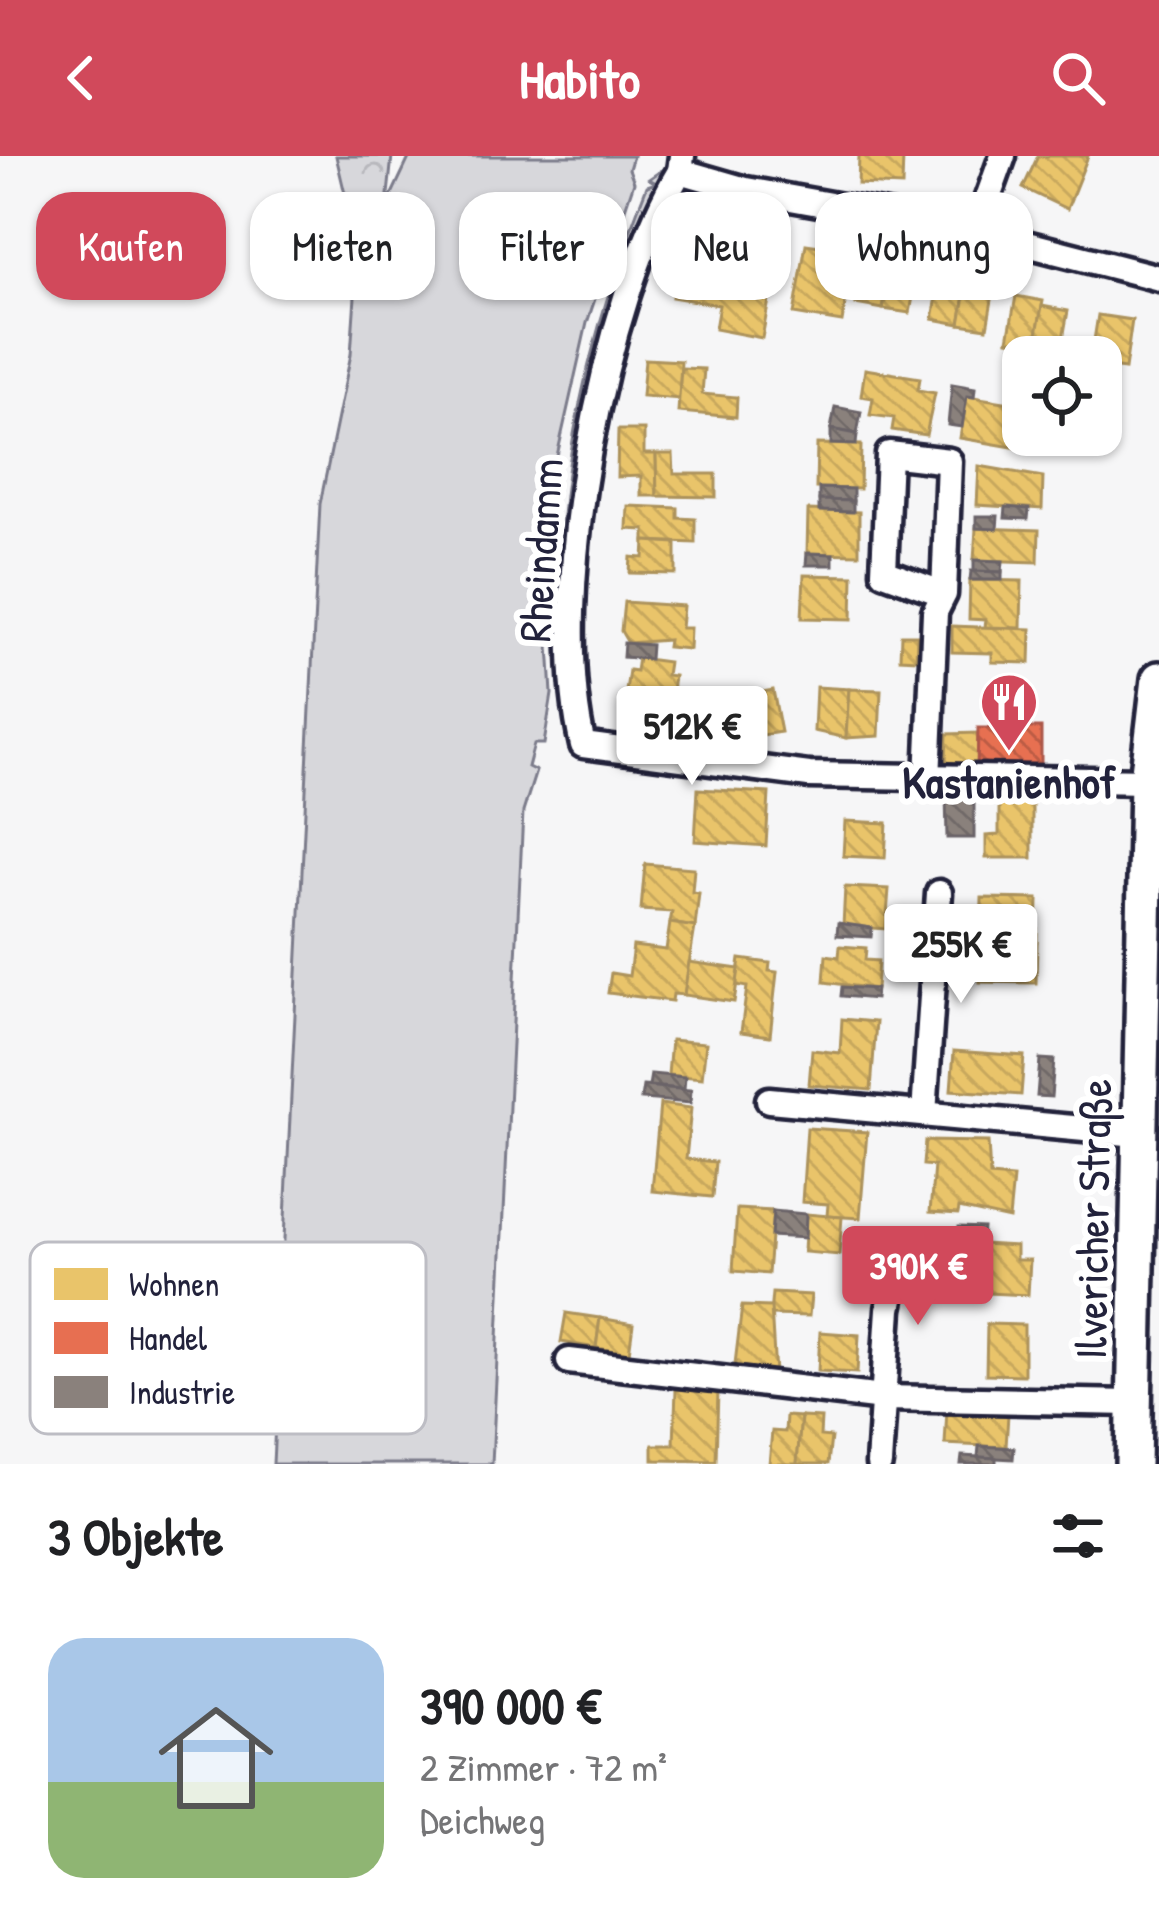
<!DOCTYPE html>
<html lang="de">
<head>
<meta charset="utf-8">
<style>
  :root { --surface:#fff; --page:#f2f2f2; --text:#202124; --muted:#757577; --accent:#d1495b }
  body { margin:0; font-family:"Patrick Hand",sans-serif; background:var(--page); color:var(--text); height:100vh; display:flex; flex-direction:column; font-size:45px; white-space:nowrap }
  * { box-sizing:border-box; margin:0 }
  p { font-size:39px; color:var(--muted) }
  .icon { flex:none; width:66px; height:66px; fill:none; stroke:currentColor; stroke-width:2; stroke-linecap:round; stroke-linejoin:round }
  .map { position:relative; height:1308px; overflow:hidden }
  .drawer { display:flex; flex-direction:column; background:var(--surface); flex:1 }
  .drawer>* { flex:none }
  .top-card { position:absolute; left:36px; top:36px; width:1089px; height:108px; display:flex; gap:24px }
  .tools { position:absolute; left:1002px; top:180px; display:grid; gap:24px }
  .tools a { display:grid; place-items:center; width:120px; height:120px; border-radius:24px; background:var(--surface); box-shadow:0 3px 9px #0004; font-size:60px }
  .price { position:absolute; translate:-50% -102px; padding:0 27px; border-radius:12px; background:#fff; color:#222; font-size:39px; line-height:78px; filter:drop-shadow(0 3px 6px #0008) }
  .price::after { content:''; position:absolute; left:50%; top:72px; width:36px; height:27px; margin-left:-18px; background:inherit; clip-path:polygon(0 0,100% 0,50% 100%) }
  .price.on { background:var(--accent); color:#fff }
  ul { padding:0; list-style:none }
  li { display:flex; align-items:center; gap:36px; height:300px; padding:0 48px }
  li span { display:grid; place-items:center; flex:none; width:336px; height:240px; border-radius:36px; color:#555 }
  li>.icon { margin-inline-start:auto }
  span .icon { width:144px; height:144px; fill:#fffc; stroke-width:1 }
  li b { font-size:51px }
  h2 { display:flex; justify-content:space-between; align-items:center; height:144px; padding:0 48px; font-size:51px }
  .tag { padding:0 42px; border-radius:36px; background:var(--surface); box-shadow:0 3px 9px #0004; font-size:42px; line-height:108px }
  .tag.on { background:var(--accent); color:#fff }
  header { display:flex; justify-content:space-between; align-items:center; height:156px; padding:0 48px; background:var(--accent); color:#fff; font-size:54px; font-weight:800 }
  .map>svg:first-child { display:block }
</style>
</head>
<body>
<header><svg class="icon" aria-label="back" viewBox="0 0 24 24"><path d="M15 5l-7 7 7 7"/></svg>Habito<svg class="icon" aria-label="search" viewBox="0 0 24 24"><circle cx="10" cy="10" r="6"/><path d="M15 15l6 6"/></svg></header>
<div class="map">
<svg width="1159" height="1308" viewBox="0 0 1159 1308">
  <defs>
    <pattern id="forest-crowns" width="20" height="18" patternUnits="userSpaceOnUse" patternTransform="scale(3)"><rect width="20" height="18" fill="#d7d7db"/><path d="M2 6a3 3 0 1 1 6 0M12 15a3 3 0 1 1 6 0" fill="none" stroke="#b8b8bd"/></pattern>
    <pattern id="homes-back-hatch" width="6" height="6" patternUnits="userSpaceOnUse" patternTransform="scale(3)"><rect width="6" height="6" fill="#e9c46a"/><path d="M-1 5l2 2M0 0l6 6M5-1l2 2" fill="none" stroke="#c8a85d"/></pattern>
    <pattern id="shops-back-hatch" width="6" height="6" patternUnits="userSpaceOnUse" patternTransform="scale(3)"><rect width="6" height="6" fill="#e76f51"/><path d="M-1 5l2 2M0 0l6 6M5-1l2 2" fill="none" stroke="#bb5b44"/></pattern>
    <pattern id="industry-back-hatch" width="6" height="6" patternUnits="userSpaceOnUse" patternTransform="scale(3)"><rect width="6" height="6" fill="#8a817c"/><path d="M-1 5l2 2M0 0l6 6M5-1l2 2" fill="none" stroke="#706967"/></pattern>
  </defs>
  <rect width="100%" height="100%" fill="#f6f6f7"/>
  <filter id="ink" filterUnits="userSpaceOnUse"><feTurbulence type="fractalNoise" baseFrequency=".00833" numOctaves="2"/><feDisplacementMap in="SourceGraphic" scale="24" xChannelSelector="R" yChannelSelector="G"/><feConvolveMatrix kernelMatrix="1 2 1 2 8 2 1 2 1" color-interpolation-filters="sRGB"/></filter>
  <g filter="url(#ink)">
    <g fill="#d7d7db" stroke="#7c7c8b" stroke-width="3">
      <polygon points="410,0 633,0 629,13 634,26 587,167 552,322 545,423 552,538 544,588 534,588 528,611 536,615 523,656 492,1308 273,1308 320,348 351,198 357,112"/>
      <path d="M662 14 666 20 598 220 566 559C558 537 561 503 560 478 553 323 590 174 647 30L656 27 649 23Z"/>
    </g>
    <polygon fill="url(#forest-crowns)" stroke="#7c7c8b" stroke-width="3" points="336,0 392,0 386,58 350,59"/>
    <g fill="url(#homes-back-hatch)" stroke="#ad935c" stroke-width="3">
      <polygon points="859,0 903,0 902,30 858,28"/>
      <polygon points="1038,0 1088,0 1067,53 1023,32"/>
      <polygon points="701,39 754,50 746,91 692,80"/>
      <polygon points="754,50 788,57 782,85 749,78"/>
      <polygon points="806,88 854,95 842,166 794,158"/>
      <polygon points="679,102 712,107 709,122 771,133 762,182 715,173 719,149 672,141"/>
      <polygon points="864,104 891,109 883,153 856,148"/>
      <polygon points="891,109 918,113 910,157 883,153"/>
      <polygon points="941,118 968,123 960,168 933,163"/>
      <polygon points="968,123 995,127 987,172 960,168"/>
      <polygon points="1016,140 1043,145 1035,189 1008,184"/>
      <polygon points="1042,150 1068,155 1060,199 1034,194"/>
      <polygon points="1098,159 1132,164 1125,213 1102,210 1103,199 1092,197"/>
      <polygon points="645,203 681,205 679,243 642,240"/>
      <polygon points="681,212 704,213 702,238 737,241 736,261 678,256"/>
      <polygon points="865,213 920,222 918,234 935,237 926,279 892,274 894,262 870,259 873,242 861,240"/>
      <polygon points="967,240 1023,249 1018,292 960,282"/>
      <polygon points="618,274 644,274 644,298 656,298 657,340 641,340 641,320 617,321"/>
      <polygon points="817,288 861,289 860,333 816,332"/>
      <polygon points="656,298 673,298 674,318 716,318 716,341 657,340"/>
      <polygon points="979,310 1043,321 1042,353 977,349"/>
      <polygon points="628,350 678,352 678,362 695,363 695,387 645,385 645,374 627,373"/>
      <polygon points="808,354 859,356 859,398 807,397"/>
      <polygon points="976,372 1039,374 1038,406 974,404"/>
      <polygon points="645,385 676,387 676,418 630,417 631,401 644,402"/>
      <polygon points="804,419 853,420 852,463 802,462"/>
      <polygon points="970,424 1022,425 1021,472 985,471 986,464 969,463"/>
      <polygon points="624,446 683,450 681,472 690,472 689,493 667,491 668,484 628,487 621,475"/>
      <polygon points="952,470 1031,473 1030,507 992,506 992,497 952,496"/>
      <polygon points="901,479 917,479 916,503 900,502"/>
      <polygon points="638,502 668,506 666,519 674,520 667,576 621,570 629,514 636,515"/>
      <polygon points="816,531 849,533 846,582 814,575"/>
      <polygon points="849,533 881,534 879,580 846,582"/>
      <polygon points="773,534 781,576 749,581 741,540"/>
      <polygon points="978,577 977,616 953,614 946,605 947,578"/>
      <polygon points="698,633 769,637 766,690 695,685"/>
      <polygon points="999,638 1032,638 1032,702 986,702 986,680 999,679"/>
      <polygon points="845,665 887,667 885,702 843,700"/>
      <polygon points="645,708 694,712 692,736 699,737 695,771 670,767 672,756 641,754"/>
      <polygon points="845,731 889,733 886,773 843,770"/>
      <polygon points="982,742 1038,743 1037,785 981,784"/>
      <polygon points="670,767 695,771 684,839 673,838 672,845 608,837 611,817 629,820 633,790 666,794"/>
      <polygon points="981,784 1037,785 1036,827 980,826"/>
      <polygon points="840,790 866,792 865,804 878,805 876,833 824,826 826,799 839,801"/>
      <polygon points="740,803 770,807 769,815 777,816 770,880 741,876 747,831 736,829"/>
      <polygon points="689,806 739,813 734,846 684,839"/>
      <polygon points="842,863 876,866 871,934 809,929 812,894 840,897"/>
      <polygon points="671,884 706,887 702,922 668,919"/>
      <polygon points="954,895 1024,900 1021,939 951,934"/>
      <polygon points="660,948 691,952 686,1003 715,1006 712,1041 652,1035"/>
      <polygon points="807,972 867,976 860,1062 827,1060 828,1048 802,1046"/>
      <polygon points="925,985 988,986 990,1020 1013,1022 1009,1063 959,1052 958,1058 930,1056 934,1010 923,1009"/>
      <polygon points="737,1053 773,1055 768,1118 733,1115"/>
      <polygon points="806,1058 842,1061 839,1099 804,1096"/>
      <polygon points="981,1088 1016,1090 1016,1104 1030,1104 1028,1139 966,1136 968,1101 980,1102"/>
      <polygon points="772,1137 811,1139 809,1160 770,1159"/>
      <polygon points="742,1150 771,1151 775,1218 734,1216"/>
      <polygon points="566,1157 600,1162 596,1192 561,1186"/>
      <polygon points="600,1162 633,1168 629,1197 596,1192"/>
      <polygon points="987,1168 1024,1169 1024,1219 986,1218"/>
      <polygon points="820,1176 859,1179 857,1217 818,1215"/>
      <polygon points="676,1233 718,1234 716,1305 653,1304 653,1289 674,1289"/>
      <polygon points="947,1254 1008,1258 1006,1291 945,1288"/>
      <polygon points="786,1260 801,1261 797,1308 769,1308 772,1275 785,1276"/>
      <polygon points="801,1261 821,1262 820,1280 831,1281 828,1308 797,1308"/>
    </g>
    <polygon fill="url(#shops-back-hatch)" stroke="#ac584a" stroke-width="3" points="978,572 1041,572 1041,616 977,616"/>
    <g fill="url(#industry-back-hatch)" stroke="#6b6468" stroke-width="3">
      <polygon points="952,228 975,232 974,241 967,240 962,271 948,269"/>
      <polygon points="835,251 861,256 857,278 831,273"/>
      <polygon points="831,273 857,278 856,289 831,288"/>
      <polygon points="819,332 853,333 853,345 819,344"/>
      <polygon points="819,344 853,345 853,356 819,355"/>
      <polygon points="1006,351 1029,353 1028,363 1005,362"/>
      <polygon points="976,360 998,360 997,373 976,372"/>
      <polygon points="807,397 833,398 833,409 806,409"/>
      <polygon points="974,404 1003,405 1002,416 974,415"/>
      <polygon points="971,415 1002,416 1002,424 970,424"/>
      <polygon points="624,487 651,489 650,503 623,501"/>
      <polygon points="630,570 658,574 656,588 628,585"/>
      <polygon points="974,637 974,682 947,682 946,638"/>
      <polygon points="838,767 872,772 871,781 837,779"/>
      <polygon points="842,831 876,833 875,843 841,840"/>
      <polygon points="1040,903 1054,904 1051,941 1037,940"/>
      <polygon points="651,918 685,921 684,933 649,930"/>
      <polygon points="643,930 691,934 690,947 641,943"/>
      <polygon points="773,1055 806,1058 805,1082 771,1080"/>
      <polygon points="959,1071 983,1072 981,1096 958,1094"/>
      <polygon points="979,1290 1014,1292 1013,1303 978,1301"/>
      <polygon points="962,1300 996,1302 996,1308 961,1308"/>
    </g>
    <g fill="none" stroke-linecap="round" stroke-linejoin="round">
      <g stroke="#22223b" stroke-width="33">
        <g id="street">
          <polyline points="682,0 680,15 746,34 976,75 1159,122"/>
          <path d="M680 15C602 145 547 441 583 589L809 619 1147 625"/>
          <polyline points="976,75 1003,0"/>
          <polyline points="928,624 935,456 944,438 949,305 889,298 884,416 944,438"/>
          <polyline points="769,944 1138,978"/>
          <polyline points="924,958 939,737"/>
          <polyline points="569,1205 883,1242 1133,1247"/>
          <polyline points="879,1308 889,1153 900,1100"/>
        </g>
      </g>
      <g stroke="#22223b" stroke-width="42">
        <polyline id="secondary" points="1133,1308 1147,625 1159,523"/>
      </g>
      <use href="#street" stroke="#fff" stroke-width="24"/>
      <use href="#secondary" stroke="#fff" stroke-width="33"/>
    </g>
  </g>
  <defs>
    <g id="restaurant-pin" transform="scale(3)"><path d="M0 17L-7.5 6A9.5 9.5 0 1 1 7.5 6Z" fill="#d1495b" stroke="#fff"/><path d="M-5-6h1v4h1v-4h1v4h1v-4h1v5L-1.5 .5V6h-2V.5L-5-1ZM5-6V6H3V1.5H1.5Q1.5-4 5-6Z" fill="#fff"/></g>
  </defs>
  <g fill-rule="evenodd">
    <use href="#restaurant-pin" x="1009" y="546"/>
  </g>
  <g text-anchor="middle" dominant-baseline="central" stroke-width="12" stroke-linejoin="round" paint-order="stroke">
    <g font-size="45" fill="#22223b" stroke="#fff">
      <text transform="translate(540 394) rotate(-86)">Rheindamm</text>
      <text transform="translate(1092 1063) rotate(-89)">Ilvericher Straße</text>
    </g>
    <g font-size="45" font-weight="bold" fill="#22223b" stroke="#fff">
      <text x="1009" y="625">Kastanienhof</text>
    </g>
  </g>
  <rect x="30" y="1086" width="396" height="192" rx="18" fill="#fff" stroke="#bdbdc4" stroke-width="3"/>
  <rect x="54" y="1112" width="54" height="32" fill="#e9c46a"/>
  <rect x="54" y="1166" width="54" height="32" fill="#e76f51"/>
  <rect x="54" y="1220" width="54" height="32" fill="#8a817c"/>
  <g font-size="33" fill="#22223b">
    <text x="129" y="1140">Wohnen</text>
    <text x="129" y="1194">Handel</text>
    <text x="129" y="1248">Industrie</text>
  </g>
</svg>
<div class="tools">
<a><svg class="icon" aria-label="locate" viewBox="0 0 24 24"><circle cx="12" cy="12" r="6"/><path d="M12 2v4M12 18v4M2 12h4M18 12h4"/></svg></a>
</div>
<b class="price" style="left:692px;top:632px">512K €</b>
<b class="price" style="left:961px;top:850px">255K €</b>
<b class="price on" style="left:918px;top:1172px">390K €</b>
<div class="top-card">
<a class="tag on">Kaufen</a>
<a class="tag">Mieten</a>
<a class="tag">Filter</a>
<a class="tag">Neu</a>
<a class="tag">Wohnung</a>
</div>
</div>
<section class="drawer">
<h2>3 Objekte<svg class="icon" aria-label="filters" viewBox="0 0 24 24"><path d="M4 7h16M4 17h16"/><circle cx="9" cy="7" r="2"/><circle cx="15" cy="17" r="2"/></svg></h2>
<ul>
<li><span style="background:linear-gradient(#a9c7e8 60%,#8fb573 0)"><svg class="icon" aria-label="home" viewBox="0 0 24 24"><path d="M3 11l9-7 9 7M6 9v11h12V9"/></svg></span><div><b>390 000 €</b><p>2 Zimmer · 72 m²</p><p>Deichweg</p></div></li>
</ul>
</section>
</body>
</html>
